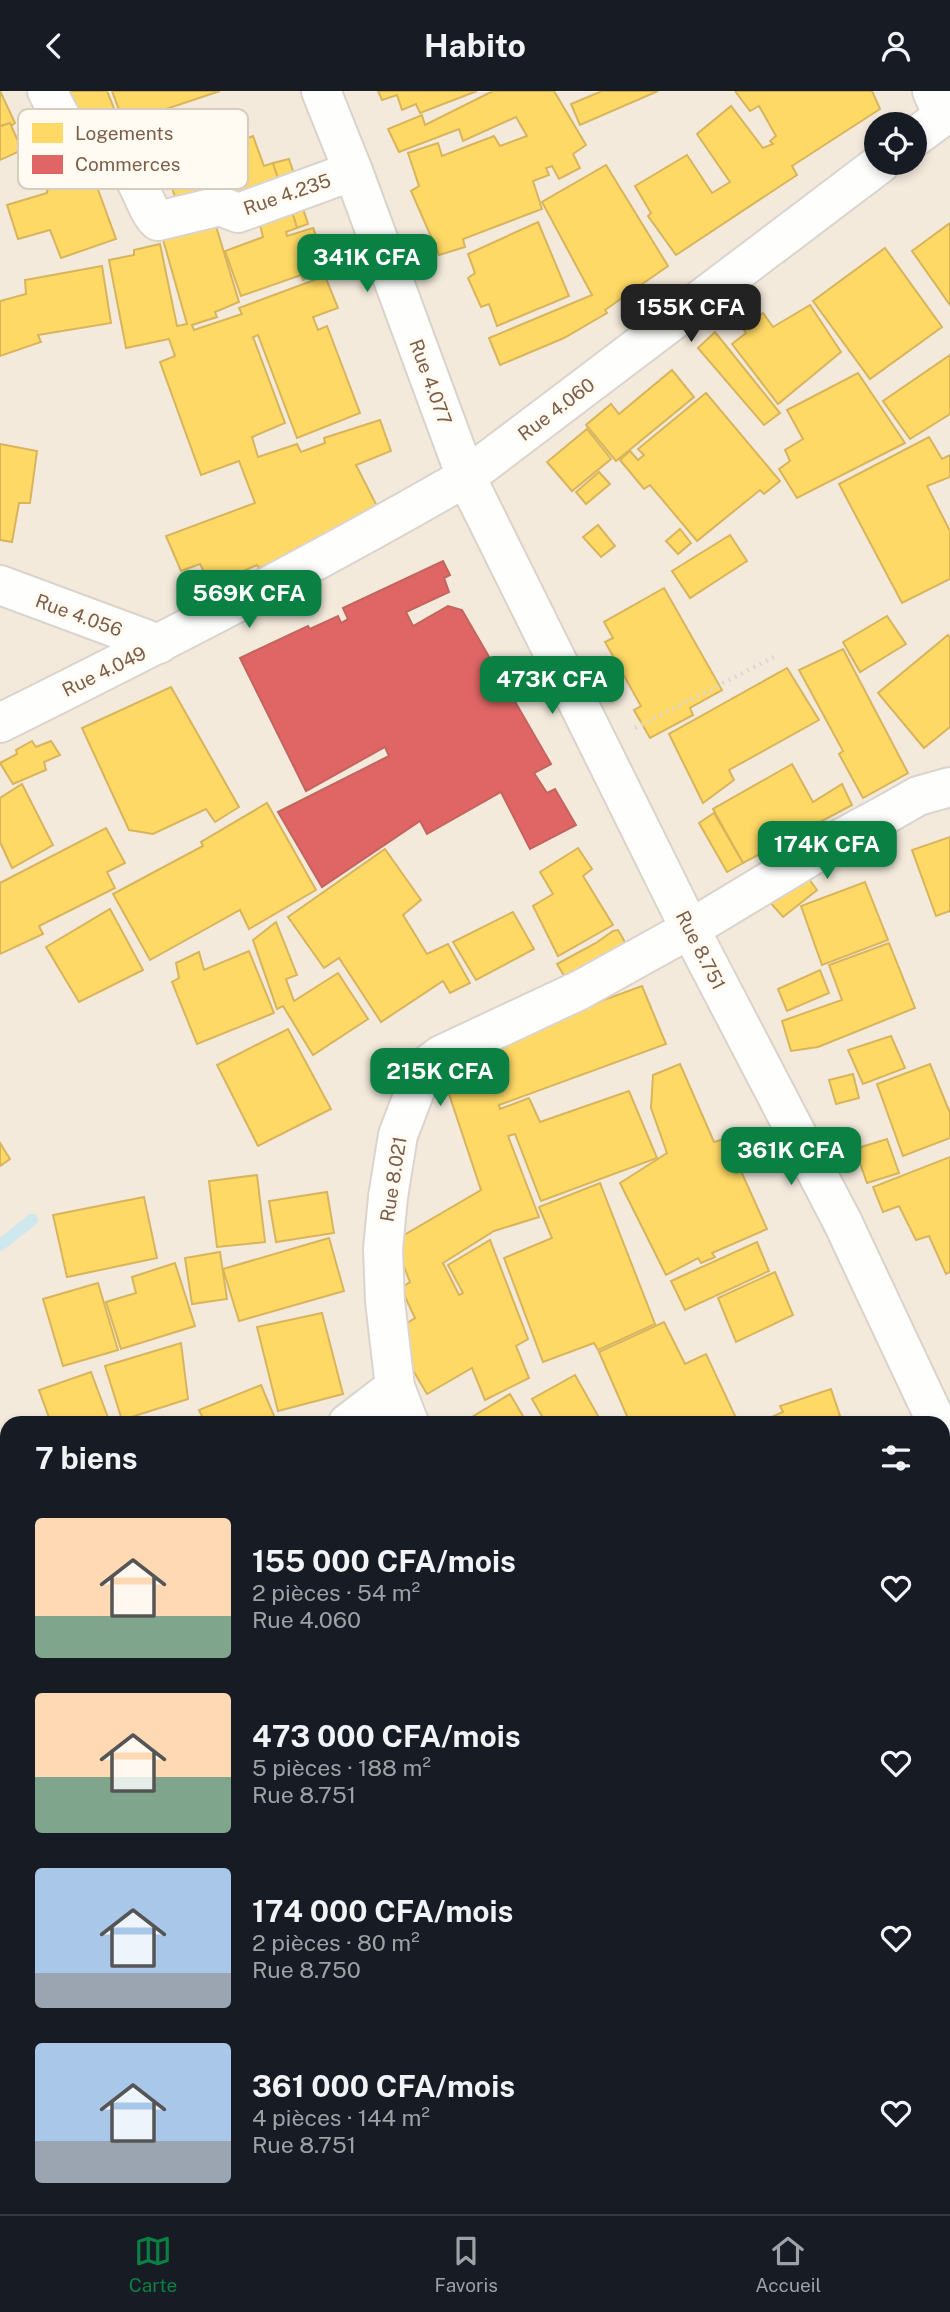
<!DOCTYPE html>
<html lang="fr">
<head>
<meta charset="utf-8">
<style>
  :root { --surface:#171b24; --page:#242831; --text:#f1f3f6; --muted:#9ea1a6; --line:#363941; --accent:#0b8043 }
  body { margin:0; font-family:"Public Sans",sans-serif; background:var(--page); color:var(--text); height:100vh; display:flex; flex-direction:column; font-size:26px; white-space:nowrap }
  * { box-sizing:border-box; margin:0 }
  p { font-size:23px; color:var(--muted) }
  .icon { flex:none; width:38px; height:38px; fill:none; stroke:currentColor; stroke-width:2; stroke-linecap:round; stroke-linejoin:round }
  .map { position:relative; flex:1; overflow:hidden }
  .side { position:absolute; left:0px; top:1325px; width:950px; height:800px; display:flex; flex-direction:column; background:var(--surface); border-radius:21px 21px 0 0; box-shadow:0 4px 10px #0003 }
  .side>* { flex:none }
  .fabs { position:absolute; left:864px; top:21px; display:grid; gap:14px }
  .fabs a { display:grid; place-items:center; width:63px; height:63px; border-radius:50%; background:var(--surface); box-shadow:0 4px 10px #0003; font-size:35px }
  .price { position:absolute; translate:-50% -60px; padding:0 16px; border-radius:14px; background:var(--accent); color:#fff; font-size:23px; line-height:46px; filter:drop-shadow(0 2px 4px #0008) }
  .price::after { content:''; position:absolute; left:50%; top:42px; width:21px; height:16px; margin-left:-10px; background:inherit; clip-path:polygon(0 0,100% 0,50% 100%) }
  .price.selected { background:#222; color:#fff }
  ul { padding:0; list-style:none }
  li { display:flex; align-items:center; gap:21px; height:175px; padding:0 35px }
  li span { display:grid; place-items:center; flex:none; width:196px; height:140px; border-radius:7px; color:#555 }
  li>.icon { margin-inline-start:auto }
  span .icon { width:84px; height:84px; fill:#fffc; stroke-width:1 }
  li b { font-size:30px }
  h2 { display:flex; justify-content:space-between; align-items:center; height:84px; padding:0 35px; font-size:30px }
  header { display:flex; justify-content:space-between; align-items:center; height:91px; padding:0 35px; background:var(--surface); font-size:32px; font-weight:700 }
  .tabs { display:flex; justify-content:space-around; align-items:center; height:98px; border-top:2px solid var(--line); background:var(--surface); font-size:19px; color:var(--muted) }
  .tabs a { display:grid; justify-items:center; gap:4px }
  .tabs .selected { color:var(--accent) }
  .map>svg:first-child { display:block }
</style>
</head>
<body>
<header><svg class="icon" aria-label="back" viewBox="0 0 24 24"><path d="M15 5l-7 7 7 7"/></svg>Habito<svg class="icon" aria-label="person" viewBox="0 0 24 24"><circle cx="12" cy="8" r="4"/><path d="M4 21q1-7 8-7t8 7"/></svg></header>
<div class="map">
<svg width="950" height="2123" viewBox="0 0 950 2123">
  <rect width="100%" height="100%" fill="#faf7ef"/>
  <path fill="#f3eadc" fill-rule="evenodd" d="M0 0H950V2123H0ZM877 33H915V72H877ZM7 1332H943V2118H7Z"/>
  <polygon fill="#e5f3d8" points="7,1897 7,2052 0,2053 0,1898"/>
  <g fill="#ffd966" stroke="#d8b45d" stroke-width="2">
    <polygon points="0,0 15,32 11,35 10,32 1,35 0,33"/>
    <polygon points="62,0 107,0 127,50 88,66"/>
    <polygon points="112,0 220,0 124,32"/>
    <polygon points="378,0 477,0 420,22 416,13 402,19 397,4 382,9"/>
    <polygon points="493,0 554,0 586,54 573,63 580,77 559,88 552,75 546,77 549,84 533,90 542,118 463,148 465,156 439,164 411,100 419,95 408,62 438,52 442,65 494,45 500,55 527,45 516,26 463,50 459,38 399,61 388,38 422,24 425,34"/>
    <polygon points="602,0 658,0 580,34 571,13"/>
    <polygon points="735,0 872,0 880,18 792,75 797,84 676,164 648,125 651,122 635,95 687,64 712,102 730,91 697,43 731,15 763,57 773,53 770,50 776,45 759,15 750,20"/>
    <polygon points="10,32 22,59 0,69 0,33 1,35"/>
    <polygon points="253,45 264,75 273,72 280,93 233,109 229,89 176,108 165,79"/>
    <polygon points="289,68 296,89 280,93 273,72"/>
    <polygon points="606,74 668,175 605,219 607,222 564,247 500,274 489,247 592,204 542,111"/>
    <polygon points="92,82 116,148 61,167 50,139 18,148 7,114 47,102 47,99"/>
    <polygon points="299,105 308,133 297,137 288,108"/>
    <polygon points="288,108 297,137 286,141 287,145 313,137 330,178 303,189 301,184 241,205 225,160 263,146 256,118"/>
    <polygon points="212,122 239,211 215,221 217,226 192,234 194,239 242,223 239,217 325,185 338,217 313,226 318,239 327,235 360,322 297,347 258,244 253,246 285,332 252,346 258,366 297,353 301,361 325,352 324,347 380,329 391,360 356,374 383,427 259,477 257,474 211,495 200,473 181,480 166,445 255,412 239,370 201,384 160,271 175,265 169,248 126,257 109,169 134,164 134,159 160,153 177,235 187,233 160,138"/>
    <polygon points="538,131 569,205 497,235 489,213 481,216 468,187 475,182 468,163"/>
    <polygon points="950,132 950,214 912,160"/>
    <polygon points="885,157 942,236 870,288 813,210"/>
    <polygon points="102,175 111,232 38,244 41,251 0,265 0,210 26,203 25,189"/>
    <polygon points="810,214 841,261 778,313 732,253 746,242 742,236 763,222 773,236"/>
    <polygon points="715,241 780,322 764,334 698,257"/>
    <polygon points="950,264 950,323 910,348 883,310"/>
    <polygon points="672,279 694,306 616,370 586,334 611,313 619,323"/>
    <polygon points="858,282 905,352 797,407 779,378 790,370 785,359 803,348 787,319"/>
    <polygon points="706,302 780,390 764,403 760,399 697,450 650,394 644,398 620,369 630,360 638,369 644,364 638,358"/>
    <polygon points="587,338 611,368 572,400 547,371"/>
    <polygon points="929,346 942,368 950,364 950,386 927,395 950,440 950,488 902,512 839,393"/>
    <polygon points="0,353 37,360 30,412 19,412 12,451 0,449"/>
    <polygon points="599,381 610,393 586,413 576,401"/>
    <polygon points="598,434 615,455 601,466 583,446"/>
    <polygon points="680,438 691,452 678,463 666,450"/>
    <polygon points="730,444 747,470 690,507 672,480"/>
    <polygon points="664,497 722,599 690,617 693,624 650,647 634,619 641,615 605,551 613,547 604,531"/>
    <polygon points="887,525 906,553 860,581 843,551"/>
    <polygon points="948,544 950,547 950,636 924,657 878,602"/>
    <polygon points="843,558 908,682 863,707 839,663 843,660 799,579"/>
    <polygon points="787,577 819,629 729,679 734,689 703,712 669,643"/>
    <polygon points="171,596 239,716 215,731 206,718 153,743 129,739 82,637"/>
    <polygon points="32,650 36,656 51,650 60,664 44,671 46,679 13,693 0,672 17,663 16,659"/>
    <polygon points="792,673 813,711 842,693 852,714 743,772 713,718"/>
    <polygon points="22,693 53,754 12,777 0,751 0,707"/>
    <polygon points="267,712 316,799 249,838 240,819 150,869 113,803 203,755 201,751"/>
    <polygon points="714,722 743,772 727,781 699,732"/>
    <polygon points="106,737 125,772 107,781 115,797 39,835 43,843 0,863 0,792"/>
    <polygon points="950,746 950,820 936,825 912,759"/>
    <polygon points="578,757 592,778 583,785 613,834 558,865 533,815 553,803 540,781"/>
    <polygon points="385,758 421,809 403,824 427,863 448,853 470,892 450,902 443,890 381,931 339,867 324,877 288,826"/>
    <polygon points="803,780 817,799 783,826 767,808"/>
    <polygon points="865,791 888,849 822,874 801,815"/>
    <polygon points="110,818 143,879 79,911 46,856"/>
    <polygon points="513,821 534,858 476,889 453,851"/>
    <polygon points="276,831 297,884 286,888 294,910 338,882 368,928 313,964 283,915 277,918 253,849"/>
    <polygon points="618,839 625,851 608,867 569,893 557,873 596,852 613,840"/>
    <polygon points="889,852 915,917 818,956 791,960 782,930 842,909 829,874"/>
    <polygon points="249,860 274,922 197,953 172,891 179,887 176,872 199,861 204,879"/>
    <polygon points="820,879 829,902 787,920 778,898"/>
    <polygon points="642,895 666,953 499,1014 500,1018 529,1007 540,1031 629,1000 657,1067 541,1110 515,1043 508,1045 539,1126 494,1140 443,1172 459,1204 463,1202 448,1174 490,1149 528,1248 516,1255 529,1287 485,1309 472,1277 427,1303 391,1242 415,1227 401,1197 410,1191 394,1150 481,1099 438,970"/>
    <polygon points="288,938 331,1018 258,1055 217,974"/>
    <polygon points="891,945 905,977 863,993 848,959"/>
    <polygon points="680,973 714,1051 724,1048 727,1054 722,1056 736,1082 741,1080 767,1138 712,1162 715,1166 701,1172 698,1167 666,1184 620,1092 667,1062 651,1017 653,984"/>
    <polygon points="930,973 950,1022 950,1047 903,1065 877,993"/>
    <polygon points="853,983 859,1007 836,1013 829,989"/>
    <polygon points="887,1048 899,1082 867,1092 855,1058"/>
    <polygon points="0,1052 10,1068 0,1075"/>
    <polygon points="950,1066 950,1181 946,1183 929,1145 916,1149 899,1115 883,1121 873,1096"/>
    <polygon points="257,1084 265,1151 217,1156 209,1090"/>
    <polygon points="600,1092 655,1233 598,1259 594,1252 543,1271 504,1167 552,1147 539,1116"/>
    <polygon points="327,1101 334,1142 276,1151 269,1110"/>
    <polygon points="144,1106 157,1167 67,1186 53,1124"/>
    <polygon points="329,1147 344,1200 239,1230 223,1178"/>
    <polygon points="757,1151 769,1180 685,1219 671,1190"/>
    <polygon points="220,1161 227,1208 192,1213 185,1167"/>
    <polygon points="175,1172 195,1235 121,1258 106,1211 136,1202 132,1186"/>
    <polygon points="775,1181 793,1224 736,1251 718,1207"/>
    <polygon points="98,1192 118,1259 63,1275 43,1208"/>
    <polygon points="322,1222 343,1303 278,1320 257,1236"/>
    <polygon points="664,1231 685,1273 706,1263 736,1327 725,1332 630,1332 599,1261"/>
    <polygon points="181,1252 188,1308 122,1329 105,1275"/>
    <polygon points="91,1281 110,1332 51,1332 39,1299"/>
    <polygon points="575,1284 602,1332 546,1332 532,1308"/>
    <polygon points="261,1294 277,1332 205,1332 199,1319"/>
    <polygon points="831,1298 840,1325 822,1332 758,1332 783,1321 780,1315"/>
    <polygon points="510,1303 527,1332 462,1332"/>
    <polygon points="154,1326 160,1328 161,1332 139,1332"/>
    <polygon points="7,1476 7,1517 0,1511 0,1483"/>
    <polygon points="0,1548 7,1556 7,1568 0,1575"/>
    <polygon points="943,1712 950,1727 950,1745 943,1748"/>
    <polygon points="950,1769 950,1873 943,1877 943,1775"/>
    <polygon points="943,1892 950,1900 950,1985 943,1990"/>
    <polygon points="944,1999 950,2006 950,2085 943,2078"/>
    <polygon points="943,2110 950,2119 950,2123 895,2123 891,2118 943,2118"/>
    <polygon points="751,2118 792,2118 785,2123 744,2123"/>
    <polygon points="804,2118 882,2118 886,2123 798,2123"/>
  </g>
  <polygon fill="#e06666" stroke="#c3645d" stroke-width="2" points="443,470 450,484 444,487 449,501 406,521 413,535 448,515 462,519 551,673 534,682 547,702 555,698 576,734 530,758 501,701 427,743 420,730 322,796 278,721 389,665 385,656 306,700 240,567 308,535 310,538 338,525 341,532 348,528 343,517"/>
  <g fill="none" stroke-linecap="round" stroke-linejoin="round">
    <polyline stroke="#cee8ed" stroke-width="12" points="0,1154 32,1129"/>
    <g stroke="#dad4cc" stroke-width="42">
      <g id="minor">
        <path d="M47 0 87 77C98 78 116 76 126 80 140 86 145 119 158 130L220 115 238 122 353 80"/>
        <polyline points="932,0 943,25"/>
        <polyline points="0,494 159,553"/>
        <path d="M0 632C157 554 314 474 466 386"/>
        <polyline points="348,1332 395,1296"/>
        <polyline points="409,1332 395,1296 385,1210 383,1158 388,1106 398,1044 421,984 429,973 441,964 580,899 690,838 831,753 890,721 918,705 950,696"/>
        <polyline points="0,1670 7,1646"/>
        <polyline points="0,1681 1,1694 7,1710"/>
        <polyline points="156,2118 158,2123"/>
        <polyline points="705,2118 707,2123"/>
        <polyline points="198,2123 213,2118"/>
      </g>
    </g>
    <g stroke="#dad4cc" stroke-width="42">
      <g id="tertiary">
        <polyline points="915,46 950,20"/>
        <polyline points="466,386 881,72"/>
      </g>
    </g>
    <g stroke="#dad3ca" stroke-width="42">
      <polyline id="secondary" points="321,0 353,80 466,386 690,838 843,1132 937,1332"/>
    </g>
    <polyline stroke="#e0d7d1" stroke-width="4.5" stroke-dasharray="2 5" stroke-linecap="butt" points="635,637 774,566"/>
    <use href="#minor" stroke="#fefefd" stroke-width="38"/>
    <use href="#tertiary" stroke="#fefefd" stroke-width="38"/>
    <use href="#secondary" stroke="#fefefd" stroke-width="38"/>
  </g>
  <g text-anchor="middle" dominant-baseline="central" stroke-width="7" stroke-linejoin="round" paint-order="stroke">
    <g font-size="19" fill="#7e5e49" stroke="#fffbf2">
      <text transform="translate(287 103) rotate(-19)">Rue 4.235</text>
      <text transform="translate(431 291) rotate(70)">Rue 4.077</text>
      <text transform="translate(556 318) rotate(-37)">Rue 4.060</text>
      <text transform="translate(79 524) rotate(20)">Rue 4.056</text>
      <text transform="translate(104 580) rotate(-26)">Rue 4.049</text>
      <text transform="translate(701 859) rotate(63)">Rue 8.751</text>
      <text transform="translate(393 1088) rotate(-81)">Rue 8.021</text>
    </g>
  </g>
  <rect x="18" y="18" width="230" height="80" rx="10" fill="#fffbf2" stroke="#d8ccbf" stroke-width="2"/>
  <rect x="32" y="32" width="31" height="20" fill="#ffd966"/>
  <rect x="32" y="64" width="31" height="19" fill="#e06666"/>
  <g font-size="19" fill="#7e5e49">
    <text x="75" y="49">Logements</text>
    <text x="75" y="80">Commerces</text>
  </g>
</svg>
<div class="fabs">
<a><svg class="icon" aria-label="locate" viewBox="0 0 24 24"><circle cx="12" cy="12" r="6"/><path d="M12 2v4M12 18v4M2 12h4M18 12h4"/></svg></a>
</div>
<b class="price" style="left:367px;top:203px">341K CFA</b>
<b class="price selected" style="left:691px;top:253px">155K CFA</b>
<b class="price" style="left:249px;top:539px">569K CFA</b>
<b class="price" style="left:552px;top:625px">473K CFA</b>
<b class="price" style="left:827px;top:790px">174K CFA</b>
<b class="price" style="left:440px;top:1017px">215K CFA</b>
<b class="price" style="left:791px;top:1096px">361K CFA</b>
<section class="side">
<h2>7 biens<svg class="icon" aria-label="filters" viewBox="0 0 24 24"><path d="M4 7h16M4 17h16"/><circle cx="9" cy="7" r="2"/><circle cx="15" cy="17" r="2"/></svg></h2>
<ul>
<li><span style="background:linear-gradient(#ffd9b3 70%,#7fa58c 0)"><svg class="icon" aria-label="home" viewBox="0 0 24 24"><path d="M3 11l9-7 9 7M6 9v11h12V9"/></svg></span><div><b>155 000 CFA/mois</b><p>2 pièces · 54 m²</p><p>Rue 4.060</p></div><svg class="icon" aria-label="heart" viewBox="0 0 24 24"><path d="M12 20l-8-8c-3-5 5-10 8-4 3-6 11-1 8 4z"/></svg></li>
<li><span style="background:linear-gradient(#ffd9b3 60%,#7fa58c 0)"><svg class="icon" aria-label="home" viewBox="0 0 24 24"><path d="M3 11l9-7 9 7M6 9v11h12V9"/></svg></span><div><b>473 000 CFA/mois</b><p>5 pièces · 188 m²</p><p>Rue 8.751</p></div><svg class="icon" aria-label="heart" viewBox="0 0 24 24"><path d="M12 20l-8-8c-3-5 5-10 8-4 3-6 11-1 8 4z"/></svg></li>
<li><span style="background:linear-gradient(#a9c7e8 75%,#9aa5b1 0)"><svg class="icon" aria-label="home" viewBox="0 0 24 24"><path d="M3 11l9-7 9 7M6 9v11h12V9"/></svg></span><div><b>174 000 CFA/mois</b><p>2 pièces · 80 m²</p><p>Rue 8.750</p></div><svg class="icon" aria-label="heart" viewBox="0 0 24 24"><path d="M12 20l-8-8c-3-5 5-10 8-4 3-6 11-1 8 4z"/></svg></li>
<li><span style="background:linear-gradient(#a9c7e8 70%,#9aa5b1 0)"><svg class="icon" aria-label="home" viewBox="0 0 24 24"><path d="M3 11l9-7 9 7M6 9v11h12V9"/></svg></span><div><b>361 000 CFA/mois</b><p>4 pièces · 144 m²</p><p>Rue 8.751</p></div><svg class="icon" aria-label="heart" viewBox="0 0 24 24"><path d="M12 20l-8-8c-3-5 5-10 8-4 3-6 11-1 8 4z"/></svg></li>
</ul>
</section>
</div>
<nav class="tabs">
<a class="selected"><svg class="icon" aria-label="map" viewBox="0 0 24 24"><path d="M3 6l6-2 6 2 6-2v14l-6 2-6-2-6 2zM9 4v14M15 6v14"/></svg>Carte</a>
<a><svg class="icon" aria-label="saved" viewBox="0 0 24 24"><path d="M7 4h10v16l-5-4-5 4z"/></svg>Favoris</a>
<a><svg class="icon" aria-label="home" viewBox="0 0 24 24"><path d="M3 11l9-7 9 7M6 9v11h12V9"/></svg>Accueil</a>
</nav>
</body>
</html>
